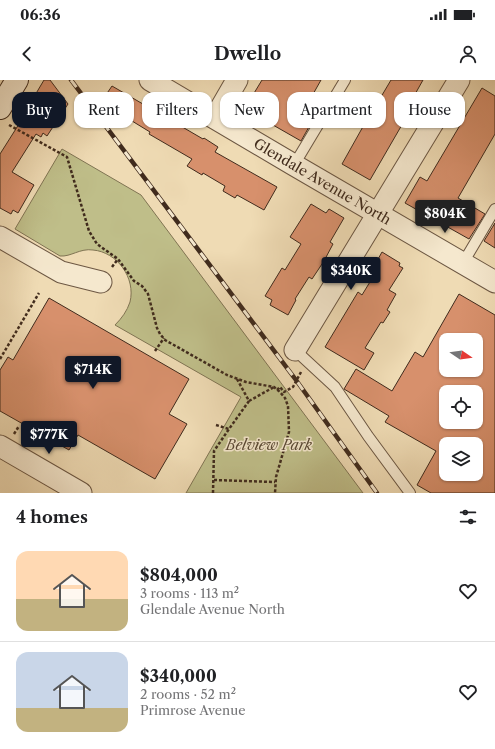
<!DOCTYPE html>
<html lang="en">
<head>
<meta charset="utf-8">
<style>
  :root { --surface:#fff; --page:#f6f6f6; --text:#202124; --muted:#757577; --line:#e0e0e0; --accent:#111827 }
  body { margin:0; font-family:"Libre Caslon Text",serif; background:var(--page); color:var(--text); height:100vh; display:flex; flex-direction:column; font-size:15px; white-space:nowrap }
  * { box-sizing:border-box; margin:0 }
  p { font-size:13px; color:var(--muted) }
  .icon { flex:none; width:22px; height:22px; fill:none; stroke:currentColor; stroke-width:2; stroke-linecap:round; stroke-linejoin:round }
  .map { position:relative; height:413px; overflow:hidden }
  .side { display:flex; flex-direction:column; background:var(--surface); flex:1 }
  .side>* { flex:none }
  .hud { position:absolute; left:12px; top:12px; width:471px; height:36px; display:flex; gap:8px }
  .needle { width:26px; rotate:103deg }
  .controls { position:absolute; left:439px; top:253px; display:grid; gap:8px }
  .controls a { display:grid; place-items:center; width:44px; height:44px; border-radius:8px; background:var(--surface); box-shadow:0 1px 3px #0004; font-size:20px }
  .price { position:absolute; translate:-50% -34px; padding:0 9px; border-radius:4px; background:var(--accent); color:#fff; font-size:13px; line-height:26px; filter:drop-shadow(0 1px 2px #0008) }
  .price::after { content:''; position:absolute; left:50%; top:24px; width:12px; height:9px; margin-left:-6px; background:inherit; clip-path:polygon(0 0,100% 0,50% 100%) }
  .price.active { background:#222; color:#fff }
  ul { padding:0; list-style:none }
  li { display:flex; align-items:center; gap:12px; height:100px; padding:0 16px }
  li+li { border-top:1px solid var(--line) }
  li span { display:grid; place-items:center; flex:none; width:112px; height:80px; border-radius:12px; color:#555 }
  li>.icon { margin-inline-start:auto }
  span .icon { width:48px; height:48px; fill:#fffc; stroke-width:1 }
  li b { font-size:17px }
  h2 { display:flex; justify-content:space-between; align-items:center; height:48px; padding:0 16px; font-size:17px }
  .chip { padding:0 14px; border-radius:12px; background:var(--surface); box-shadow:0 1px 3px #0004; font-size:14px; line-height:36px }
  .chip.active { background:var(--accent); color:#fff }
  .status { display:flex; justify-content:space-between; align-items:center; height:28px; padding:0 20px; background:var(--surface); direction:ltr }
  .status svg { height:11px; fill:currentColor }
  header { display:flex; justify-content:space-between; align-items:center; height:52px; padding:0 16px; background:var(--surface); font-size:18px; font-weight:700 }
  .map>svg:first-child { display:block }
</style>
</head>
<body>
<div class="status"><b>06:36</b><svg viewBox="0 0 49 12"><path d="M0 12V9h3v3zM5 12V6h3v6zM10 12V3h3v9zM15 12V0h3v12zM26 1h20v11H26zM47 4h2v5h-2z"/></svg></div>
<header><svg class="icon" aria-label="back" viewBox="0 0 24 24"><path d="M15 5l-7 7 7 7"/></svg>Dwello<svg class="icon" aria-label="person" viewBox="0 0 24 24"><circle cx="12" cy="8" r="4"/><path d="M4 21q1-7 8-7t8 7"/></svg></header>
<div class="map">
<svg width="495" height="413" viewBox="0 0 495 413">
  <rect width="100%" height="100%" fill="#efdbb4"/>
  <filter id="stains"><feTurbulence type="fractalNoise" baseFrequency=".005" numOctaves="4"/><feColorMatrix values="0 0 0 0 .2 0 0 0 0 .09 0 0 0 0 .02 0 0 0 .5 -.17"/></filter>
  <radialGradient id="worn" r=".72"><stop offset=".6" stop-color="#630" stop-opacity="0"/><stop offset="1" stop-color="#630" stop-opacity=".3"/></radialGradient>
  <path fill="#bfbe89" stroke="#807453" d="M62 69 141 115 363 413H186L241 317 115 245C122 238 127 231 130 222 136 198 117 172 93 170 80 168 71 177 60 176L15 149Z"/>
  <g fill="#d7906c" stroke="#402b1d" fill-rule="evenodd">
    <polygon points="44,0 50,0 68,24 47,56 43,53 41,57 36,54 12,92 34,105 18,133 13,130 11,134 0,128 0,74 19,44 17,43 27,26 28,27"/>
    <polygon points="262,0 321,0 303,32 314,38 301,61 259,37 257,42 242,33"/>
    <polygon points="391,0 423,0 400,41 403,43 370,100 342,84 374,27 375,27"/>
    <polygon points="112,6 203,59 204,58 218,67 215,72 277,107 264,130 237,115 235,118 223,111 225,106 203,93 202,95 187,86 192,79 149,54 150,52 101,22"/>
    <polygon points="482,8 495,16 495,54 458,118 485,134 469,159 405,123 420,97 427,101"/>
    <polygon points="311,124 326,133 329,129 344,138 330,162 333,164 324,181 312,199 309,197 295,219 296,220 288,235 270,225 272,220 265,216 282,188 285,190 301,164 290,157"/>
    <polygon points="495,143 495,168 484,161"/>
    <polygon points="382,172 400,183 399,186 403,188 389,210 396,214 387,230 390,232 383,243 381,242 365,268 374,273 364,290 325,267 358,212 362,215 376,192 372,190"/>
    <path d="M459 214 495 235V413H431L417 405 436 371 385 342 389 336 344 309 356 289 392 311 415 272 423 277ZM446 260H476V290H446ZM446 312H476V342H446ZM446 364H476V394H446Z"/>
    <polygon points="49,218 189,299 169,334 187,344 155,399 78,355 69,370 0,331 0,290 8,277 13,280"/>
  </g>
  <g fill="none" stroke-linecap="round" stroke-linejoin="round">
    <g stroke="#6c5743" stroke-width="12">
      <g id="lane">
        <polyline points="294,85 345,0"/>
        <polyline points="463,183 495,129"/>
        <polyline points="295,270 335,307 368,356 410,413"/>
      </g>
    </g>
    <g stroke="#6c5743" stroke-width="23">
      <g id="street">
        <path id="s1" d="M150 0 294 85 495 202"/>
        <polyline points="215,38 237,0"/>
        <polyline points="0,157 61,192 101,202"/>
        <polyline points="295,270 459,0"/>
        <polyline points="0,366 81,413"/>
      </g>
    </g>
    <g stroke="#402b1d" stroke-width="24">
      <polyline id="secondary" points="0,28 17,0"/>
    </g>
    <g stroke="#402b1d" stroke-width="2.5" stroke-dasharray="3 2" stroke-linecap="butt">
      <polyline points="9,45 67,77 89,151 97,164 118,179 134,201 142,206 148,214 157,248 160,254 165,260 227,295 246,302 274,307 280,312 285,318 288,326 289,352 276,397 275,413"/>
      <polyline points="112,187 118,179"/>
      <polyline points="155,271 164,258"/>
      <polyline points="0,279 39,213"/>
      <polyline points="277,310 280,307 284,312 293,307 301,292"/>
      <polyline points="249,321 274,307"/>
      <polyline points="216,345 229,349 249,321 237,299"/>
      <polyline points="14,354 19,346"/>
      <polyline points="214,400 275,402"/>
      <polyline points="213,413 214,371 229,349"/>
    </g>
    <use href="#lane" stroke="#f5e8ce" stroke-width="10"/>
    <use href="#street" stroke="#f5e8ce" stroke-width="21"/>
    <use href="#secondary" stroke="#f5e8ce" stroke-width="22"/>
    <g stroke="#402b1d" stroke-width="4.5">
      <polyline id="rail" points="71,0 296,300 377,413"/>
    </g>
    <use href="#rail" stroke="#f5e8ce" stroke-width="3" stroke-dasharray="9" stroke-linecap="butt"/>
  </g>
  <g text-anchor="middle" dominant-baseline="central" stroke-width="3" stroke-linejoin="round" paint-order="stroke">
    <g font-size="14" fill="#402b1d" stroke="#f5e8ce">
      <text stroke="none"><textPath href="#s1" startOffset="200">Glendale Avenue North</textPath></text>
    </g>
    <g font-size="14" font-style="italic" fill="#594833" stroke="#f5e8ce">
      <text x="269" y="365">Belview Park</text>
    </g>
  </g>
  <rect width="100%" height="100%" filter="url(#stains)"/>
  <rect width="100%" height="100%" fill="url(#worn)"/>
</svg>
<div class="controls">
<a><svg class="needle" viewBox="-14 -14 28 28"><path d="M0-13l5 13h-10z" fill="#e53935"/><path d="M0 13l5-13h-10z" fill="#757577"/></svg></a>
<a><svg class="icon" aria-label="locate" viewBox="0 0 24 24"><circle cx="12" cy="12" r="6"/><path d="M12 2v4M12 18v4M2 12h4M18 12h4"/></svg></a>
<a><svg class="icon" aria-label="layers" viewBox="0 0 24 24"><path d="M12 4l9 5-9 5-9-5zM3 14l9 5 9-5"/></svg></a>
</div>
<b class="price active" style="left:445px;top:154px">$804K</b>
<b class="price" style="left:351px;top:211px">$340K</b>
<b class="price" style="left:93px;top:310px">$714K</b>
<b class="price" style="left:49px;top:375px">$777K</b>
<div class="hud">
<a class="chip active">Buy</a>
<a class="chip">Rent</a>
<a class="chip">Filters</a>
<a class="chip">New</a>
<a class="chip">Apartment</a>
<a class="chip">House</a>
</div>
</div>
<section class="side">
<h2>4 homes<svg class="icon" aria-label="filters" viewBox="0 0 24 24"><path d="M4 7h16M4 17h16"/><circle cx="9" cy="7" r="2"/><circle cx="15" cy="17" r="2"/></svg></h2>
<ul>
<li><span style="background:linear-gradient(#ffd9b3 60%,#c2b280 0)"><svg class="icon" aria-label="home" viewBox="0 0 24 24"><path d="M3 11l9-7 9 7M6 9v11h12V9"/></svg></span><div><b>$804,000</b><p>3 rooms · 113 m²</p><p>Glendale Avenue North</p></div><svg class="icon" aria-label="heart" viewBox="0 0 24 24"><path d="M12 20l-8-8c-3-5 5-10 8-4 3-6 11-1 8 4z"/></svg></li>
<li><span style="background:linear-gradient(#c9d6e8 70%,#c2b280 0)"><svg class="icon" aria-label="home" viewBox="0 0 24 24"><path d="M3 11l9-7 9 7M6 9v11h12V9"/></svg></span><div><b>$340,000</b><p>2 rooms · 52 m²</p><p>Primrose Avenue</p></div><svg class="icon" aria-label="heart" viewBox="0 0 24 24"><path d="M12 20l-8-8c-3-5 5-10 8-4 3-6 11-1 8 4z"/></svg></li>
</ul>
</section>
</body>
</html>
